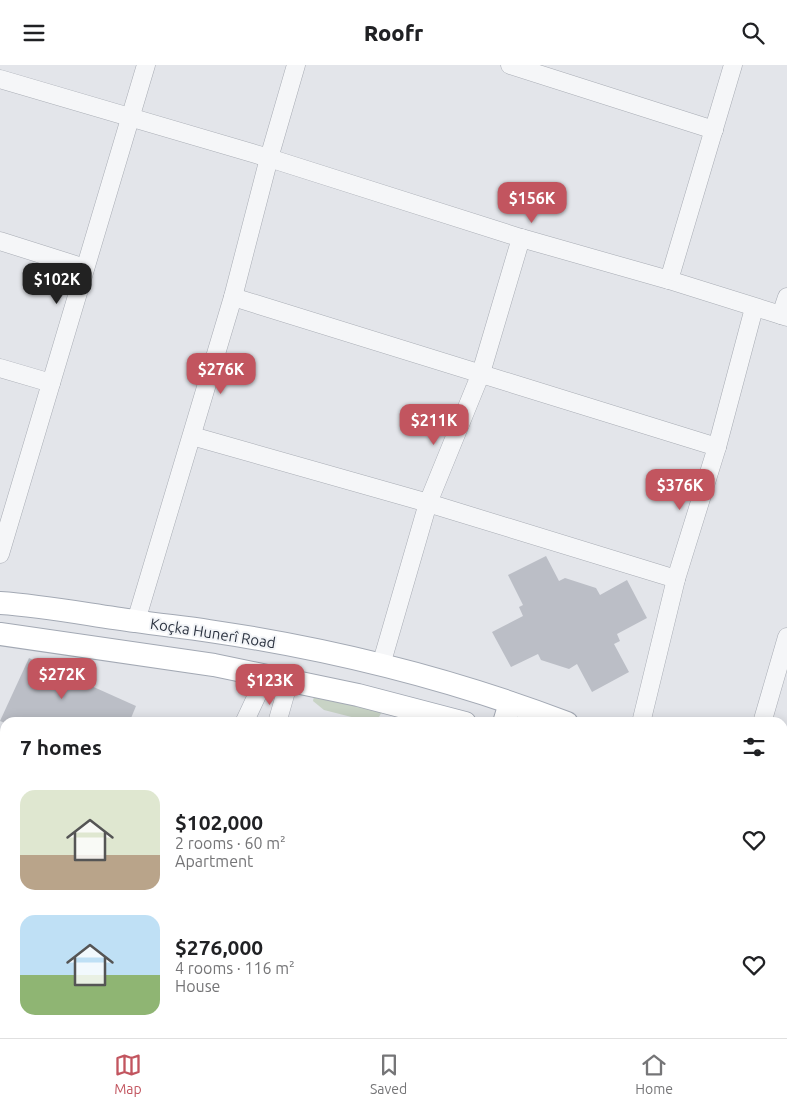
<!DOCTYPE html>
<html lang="en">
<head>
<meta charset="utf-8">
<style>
  :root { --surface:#fff; --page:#f2f2f2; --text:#202124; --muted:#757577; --line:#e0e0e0; --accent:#c2555f }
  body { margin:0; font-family:Ubuntu,sans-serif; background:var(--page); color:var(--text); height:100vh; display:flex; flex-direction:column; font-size:19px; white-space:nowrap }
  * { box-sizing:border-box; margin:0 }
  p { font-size:16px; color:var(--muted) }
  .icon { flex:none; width:28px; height:28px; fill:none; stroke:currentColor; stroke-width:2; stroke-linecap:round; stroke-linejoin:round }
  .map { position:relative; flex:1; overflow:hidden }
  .details { position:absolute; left:0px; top:652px; width:788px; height:321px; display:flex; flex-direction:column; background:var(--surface); border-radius:15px 15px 0 0; box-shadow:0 2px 12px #0003 }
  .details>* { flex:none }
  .price { position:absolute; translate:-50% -42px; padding:0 11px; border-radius:10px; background:var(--accent); color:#fff; font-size:16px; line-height:32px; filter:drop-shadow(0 1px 2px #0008) }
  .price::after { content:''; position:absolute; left:50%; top:30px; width:15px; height:11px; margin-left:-8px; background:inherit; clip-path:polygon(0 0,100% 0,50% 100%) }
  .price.on { background:#222; color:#fff }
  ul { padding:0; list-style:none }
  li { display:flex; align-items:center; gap:15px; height:125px; padding:0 20px }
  li span { display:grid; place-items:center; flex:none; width:140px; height:100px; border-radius:15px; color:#555 }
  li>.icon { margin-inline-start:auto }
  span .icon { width:60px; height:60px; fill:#fffc; stroke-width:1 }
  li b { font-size:21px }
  h2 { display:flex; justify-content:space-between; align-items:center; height:60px; padding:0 20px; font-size:21px }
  header { display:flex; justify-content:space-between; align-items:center; height:65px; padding:0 20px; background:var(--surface); font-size:22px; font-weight:800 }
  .dock { display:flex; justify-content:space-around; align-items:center; height:70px; border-top:1px solid var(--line); background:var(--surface); font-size:14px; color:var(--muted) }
  .dock a { display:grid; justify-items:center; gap:2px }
  .dock .on { color:var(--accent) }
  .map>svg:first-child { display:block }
</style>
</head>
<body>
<header><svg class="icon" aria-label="menu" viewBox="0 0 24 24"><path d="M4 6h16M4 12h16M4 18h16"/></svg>Roofr<svg class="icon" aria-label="search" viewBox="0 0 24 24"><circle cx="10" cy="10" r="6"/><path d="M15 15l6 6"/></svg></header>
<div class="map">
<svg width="787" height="973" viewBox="0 0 787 973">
  <rect width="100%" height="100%" fill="#e3e5ea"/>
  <g fill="#c8d3c5">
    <polygon points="316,621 385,641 379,652 371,657 324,645 313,636"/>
    <polygon points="783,788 787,790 787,973 577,973 568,969 782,969"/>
  </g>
  <g fill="#bbbec6">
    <polygon points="546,491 559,516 565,513 596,523 600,530 627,515 647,553 617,569 620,576 614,579 629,607 592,627 577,599 569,604 541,595 538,589 511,602 492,567 523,551 519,542 523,540 508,510"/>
    <polygon points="29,593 136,641 129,658 5,658 0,656"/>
  </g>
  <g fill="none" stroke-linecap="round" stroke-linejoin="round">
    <g stroke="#a8acb4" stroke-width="19">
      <g id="minor">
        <polyline points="510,0 714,65"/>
        <polyline points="0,14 269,93 521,173 669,215 787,252"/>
        <polyline points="0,176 85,203"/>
        <polyline points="669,215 733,0"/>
        <polyline points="233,232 717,382"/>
        <polyline points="781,250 787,232"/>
        <polyline points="0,303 51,318"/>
        <polyline points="192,371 428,438 676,514"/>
        <polyline points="0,489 146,0"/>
        <polyline points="136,556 233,232 269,93 296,0"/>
        <polyline points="381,600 428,438 481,308 521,173"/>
        <polyline points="244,658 266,611"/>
        <polyline points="277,658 289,616"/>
        <polyline points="641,658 676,514 717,382 754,243"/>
        <polyline points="762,658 787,572"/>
        <polyline points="0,690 5,692"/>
        <polyline points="0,841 5,843"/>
        <polyline points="0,910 5,901"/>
        <polyline points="267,969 276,973"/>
        <polyline points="549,969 558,973"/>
        <polyline points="429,973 431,969"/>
      </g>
    </g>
    <g stroke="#a3a9b4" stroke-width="24">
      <g id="major">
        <path d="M0 538C45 541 90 550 135 556 160 560 185 562 209 566 331 584 452 614 567 658"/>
        <polyline points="0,569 214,600 358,630 465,658"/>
        <polyline points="504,658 510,638"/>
        <polyline points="782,739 787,741"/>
        <polyline points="782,776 787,777"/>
      </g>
    </g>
    <g stroke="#bdbfc4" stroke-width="3" stroke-dasharray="4 4" stroke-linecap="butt">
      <polyline points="782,830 787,827"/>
      <polyline points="782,878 787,875"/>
      <polyline points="724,969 730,973"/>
      <polyline points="660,973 664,969"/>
      <polyline points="700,973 700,969"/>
    </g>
    <use href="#minor" stroke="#f5f6f8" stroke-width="18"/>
    <use href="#major" stroke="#fff" stroke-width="22"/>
  </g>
  <g text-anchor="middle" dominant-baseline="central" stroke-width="4" stroke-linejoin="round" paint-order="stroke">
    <g font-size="15" fill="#2c3340" stroke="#f2f4f7">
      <text transform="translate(213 568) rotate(9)">Koçka Hunerî Road</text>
    </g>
  </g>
</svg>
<b class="price" style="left:532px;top:159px">$156K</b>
<b class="price on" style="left:57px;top:240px">$102K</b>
<b class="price" style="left:221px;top:330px">$276K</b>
<b class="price" style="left:434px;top:381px">$211K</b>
<b class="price" style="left:680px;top:446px">$376K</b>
<b class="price" style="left:62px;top:635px">$272K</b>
<b class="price" style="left:270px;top:641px">$123K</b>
<section class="details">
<h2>7 homes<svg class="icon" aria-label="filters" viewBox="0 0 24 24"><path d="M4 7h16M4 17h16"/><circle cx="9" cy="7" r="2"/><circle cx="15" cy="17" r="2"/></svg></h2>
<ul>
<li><span style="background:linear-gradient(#dfe7d0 65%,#b9a48a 0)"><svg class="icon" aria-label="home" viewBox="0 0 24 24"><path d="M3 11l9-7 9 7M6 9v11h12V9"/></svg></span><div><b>$102,000</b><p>2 rooms · 60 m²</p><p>Apartment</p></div><svg class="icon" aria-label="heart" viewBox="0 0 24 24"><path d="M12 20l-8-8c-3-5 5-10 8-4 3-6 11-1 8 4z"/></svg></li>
<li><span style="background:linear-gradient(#bfe0f5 60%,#8fb573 0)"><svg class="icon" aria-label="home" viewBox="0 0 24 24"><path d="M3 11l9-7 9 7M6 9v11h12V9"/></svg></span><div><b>$276,000</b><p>4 rooms · 116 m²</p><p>House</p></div><svg class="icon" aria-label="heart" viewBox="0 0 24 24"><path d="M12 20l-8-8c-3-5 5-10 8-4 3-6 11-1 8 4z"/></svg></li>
</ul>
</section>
</div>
<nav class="dock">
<a class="on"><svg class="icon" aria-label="map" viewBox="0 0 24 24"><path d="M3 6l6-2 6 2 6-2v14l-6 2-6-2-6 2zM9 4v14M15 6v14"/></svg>Map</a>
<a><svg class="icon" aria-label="saved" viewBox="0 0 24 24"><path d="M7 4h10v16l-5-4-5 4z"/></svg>Saved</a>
<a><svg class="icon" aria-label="home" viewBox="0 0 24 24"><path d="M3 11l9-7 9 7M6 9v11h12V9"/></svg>Home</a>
</nav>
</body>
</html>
